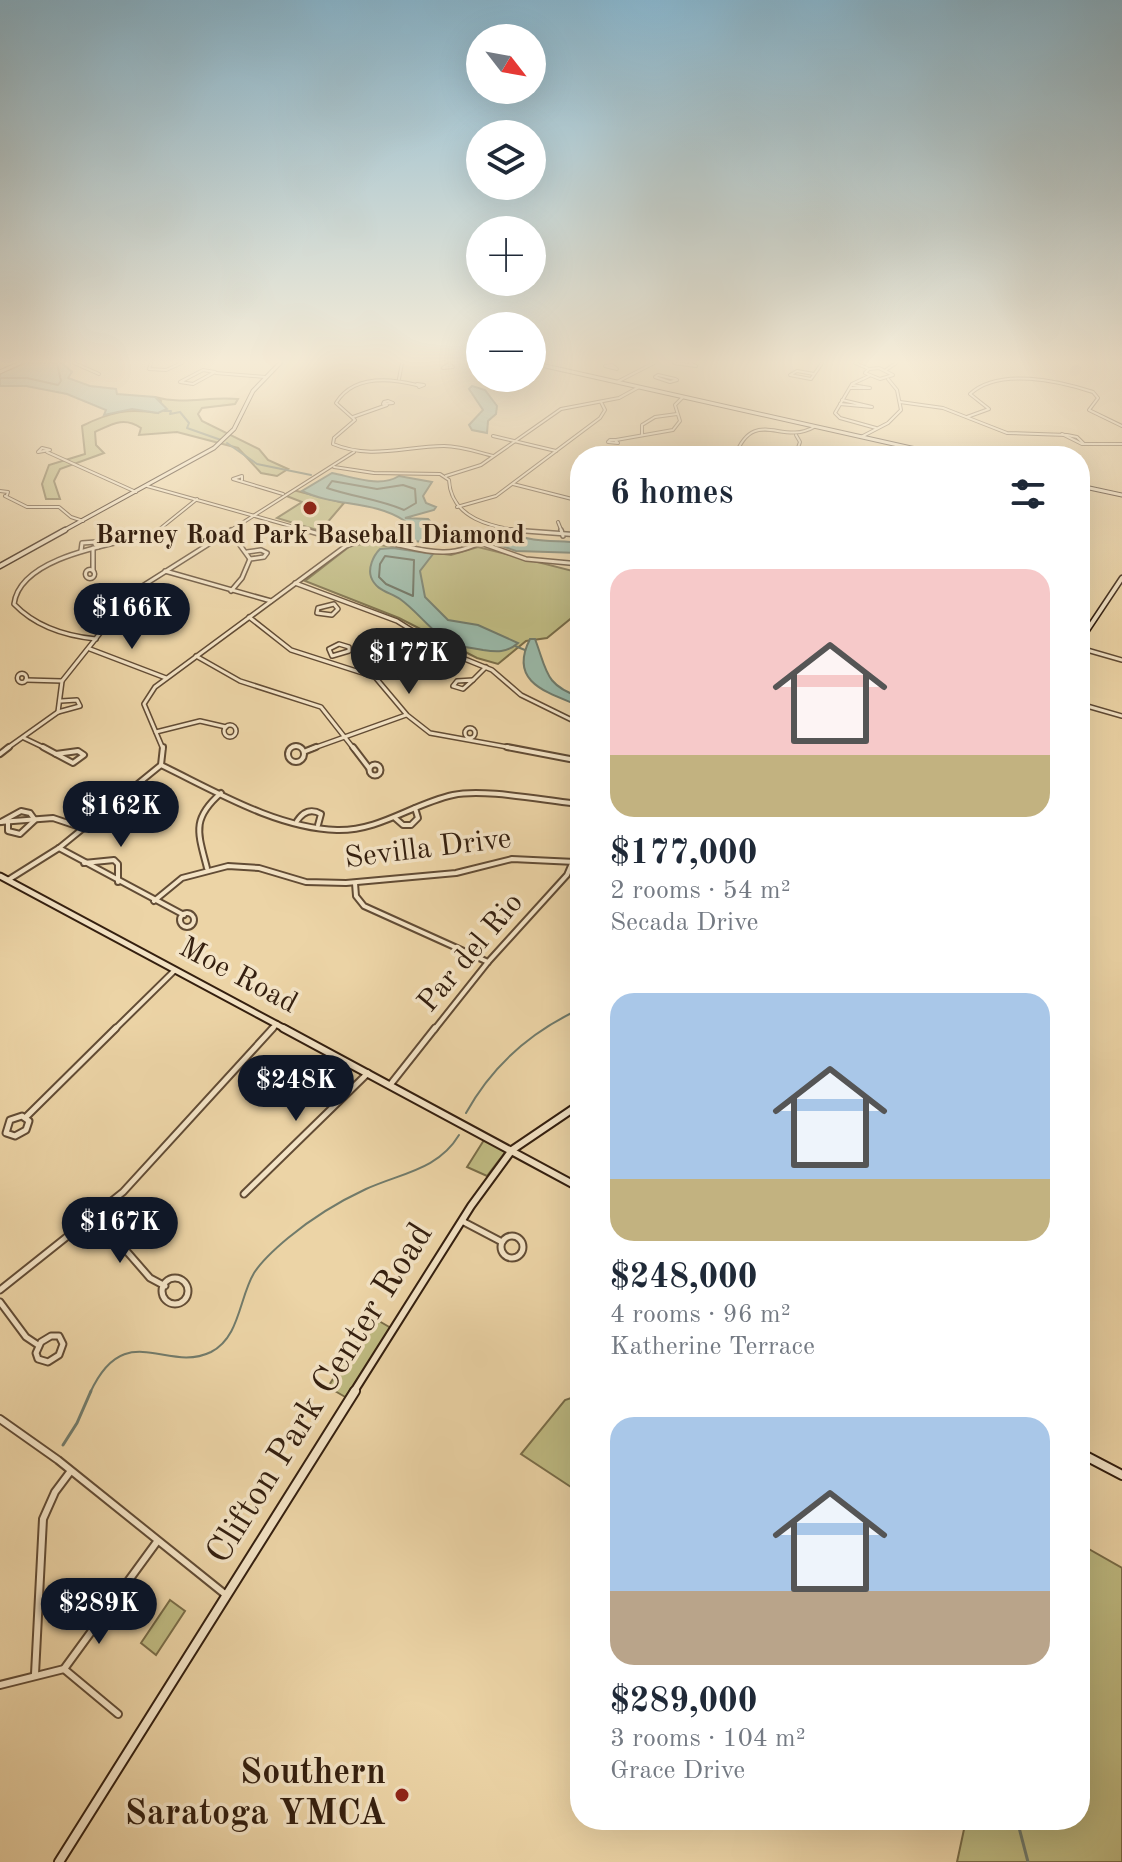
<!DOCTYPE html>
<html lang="en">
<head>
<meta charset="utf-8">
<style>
  :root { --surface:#fff; --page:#f2f2f3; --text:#1f2937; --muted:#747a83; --accent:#111827 }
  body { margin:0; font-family:"Old Standard TT",serif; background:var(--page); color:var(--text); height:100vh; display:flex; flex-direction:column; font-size:30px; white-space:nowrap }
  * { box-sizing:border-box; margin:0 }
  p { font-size:26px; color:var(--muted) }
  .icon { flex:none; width:44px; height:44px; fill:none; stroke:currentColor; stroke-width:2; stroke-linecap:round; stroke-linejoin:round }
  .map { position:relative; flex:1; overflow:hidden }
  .details { position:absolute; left:570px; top:446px; width:520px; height:1384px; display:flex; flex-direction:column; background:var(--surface); border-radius:32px; box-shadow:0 8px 32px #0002 }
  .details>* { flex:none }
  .needle { width:52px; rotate:121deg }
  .fabs { position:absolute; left:466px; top:24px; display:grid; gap:16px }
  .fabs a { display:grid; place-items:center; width:80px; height:80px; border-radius:50%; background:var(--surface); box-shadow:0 8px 32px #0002; font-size:40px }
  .price { position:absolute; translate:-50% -68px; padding:0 18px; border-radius:28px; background:var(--accent); color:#fff; font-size:26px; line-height:52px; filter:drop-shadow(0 2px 4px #0008) }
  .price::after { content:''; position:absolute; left:50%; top:48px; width:24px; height:18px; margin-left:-12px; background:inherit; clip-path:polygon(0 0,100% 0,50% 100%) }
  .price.current { background:#222; color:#fff }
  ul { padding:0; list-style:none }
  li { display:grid; align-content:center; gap:16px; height:424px; padding:0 40px }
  li span { display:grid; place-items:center; height:248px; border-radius:24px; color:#555 }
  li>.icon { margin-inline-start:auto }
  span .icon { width:144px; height:144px; fill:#fffc; stroke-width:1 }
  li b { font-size:34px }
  h2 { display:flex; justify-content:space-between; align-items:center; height:96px; padding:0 40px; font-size:34px }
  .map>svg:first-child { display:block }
</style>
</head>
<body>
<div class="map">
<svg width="1122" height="1862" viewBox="0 0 1122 1862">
  <rect width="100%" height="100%" fill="#ecd4a6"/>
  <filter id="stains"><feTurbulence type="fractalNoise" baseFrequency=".0025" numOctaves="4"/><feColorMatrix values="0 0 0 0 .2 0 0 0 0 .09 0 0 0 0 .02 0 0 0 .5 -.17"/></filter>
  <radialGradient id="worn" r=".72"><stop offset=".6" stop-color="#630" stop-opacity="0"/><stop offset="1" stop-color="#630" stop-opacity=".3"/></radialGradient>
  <g fill="#bfbb82" stroke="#7a6d48" stroke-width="2">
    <path d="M155 397C183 405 210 396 238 399L235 404 202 408 198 414 202 421 259 449 268 460 288 469 277 476 261 473 238 448 177 432 139 435 141 428C124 416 112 424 95 432L96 445 104 453 60 469 54 481 60 499H46L42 484 49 465 85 454 82 426C110 412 128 408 158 413L161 401Z"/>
    <polygon points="293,490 344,503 320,531 277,518 302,502 284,495"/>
    <polygon points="359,532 381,538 379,545 451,555 478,547 573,571 580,585 580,611 547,638 526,641 498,664 477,658 399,618 305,581 350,546"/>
    <polygon points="484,1140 506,1151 487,1176 467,1167"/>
    <polygon points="372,1317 391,1328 347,1398 328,1387"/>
    <polygon points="580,1395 580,1493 521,1454 565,1400"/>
    <polygon points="1080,1544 1122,1568 1122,1862 957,1862 966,1820 1080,1820"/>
    <polygon points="170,1600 185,1611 156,1655 141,1643"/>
  </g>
  <g fill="#99b8a8" stroke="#717b6b" stroke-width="2">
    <polygon points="26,363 62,363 72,372 68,378 90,386 116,389 117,394 155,397 167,409 158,413 132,409 104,415 106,410 67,394 26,386 0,386 0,373"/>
    <polygon points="472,386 485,390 497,406 496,414 488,421 487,433 472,430 469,425 483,410 469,389"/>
    <path d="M332 473C353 477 380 488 399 476L432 482 423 496 426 503 436 507 434 510 405 518 428 519 433 524 430 533 434 537 432 542 407 541 408 532 402 526 405 521C374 500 335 507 302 491Z"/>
    <path d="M509 533C534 543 555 540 580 543V553L516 551 490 542Z"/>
    <path d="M393 548 433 554 420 571 425 597 448 620 478 625 518 643C507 653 496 652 483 650 475 648 466 648 458 645 433 636 421 614 400 599 390 592 376 591 371 577 368 568 373 556 380 549Z"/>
    <path d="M530 639H535C547 670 544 685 580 697V706C546 692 508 682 530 639Z"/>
  </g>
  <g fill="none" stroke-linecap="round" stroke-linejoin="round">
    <g stroke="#666c5c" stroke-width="2">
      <polyline points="0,378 27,378 58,385 61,381 57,363"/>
      <path d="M332 481 377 489 403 485 415 489 416 503 404 510C379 499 353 497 327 488Z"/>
      <polygon points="385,556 414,560 413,596 386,584 379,577 380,564"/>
    </g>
    <g stroke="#717b6b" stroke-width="2">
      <polyline points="164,411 171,411 170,414 180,412 189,423 187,428 221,440"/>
      <polyline points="227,443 257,464 311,475"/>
      <polyline points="434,529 483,537"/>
      <polyline points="515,646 525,650"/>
      <path d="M466 1113C492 1066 532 1031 580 1009"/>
      <path d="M90 1393C125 1317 166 1374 211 1352 240 1337 239 1298 254 1273 263 1259 276 1248 288 1238 312 1218 338 1202 366 1189 401 1173 438 1170 459 1135"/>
    </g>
    <g stroke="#717b6b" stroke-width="3">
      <polyline points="63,1445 77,1423 91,1391"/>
      <polyline points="1017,1820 1028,1862"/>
    </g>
    <g stroke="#624c35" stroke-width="4">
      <g id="street-far4">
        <polyline points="74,363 99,374"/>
        <polyline points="151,363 149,369 166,370 182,363"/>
        <polyline points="674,363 696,366 690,363"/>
        <polyline points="855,363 867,368"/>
        <polygon points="449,364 453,367 443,368"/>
        <polygon points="612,365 617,369 605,366"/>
        <polygon points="879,368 893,375 880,379 865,373 869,369"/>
        <polygon points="203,370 215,372 193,384 180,382"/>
        <polyline points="886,370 896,363"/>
        <polyline points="216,373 265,377"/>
        <polyline points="814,374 797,371 790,375 811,379 822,363"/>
        <polygon points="658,375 675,379 677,380 670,382 655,377"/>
        <polyline points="869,376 852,384 835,413 840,418 876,428"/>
        <polyline points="399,379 402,363"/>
        <polyline points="617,382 654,363"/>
        <polygon points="417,384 424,385 419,387"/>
        <path d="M417 385C389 378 353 375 336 403L355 420 334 438 333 444C371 460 405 446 444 446 461 446 477 452 493 456"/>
        <polyline points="850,388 870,388 852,385"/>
        <polygon points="388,401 393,403 383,404 384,402"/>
        <polyline points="900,402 943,408 1007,433 1067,435 1077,437 1084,444"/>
        <polyline points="840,404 872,407 842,400"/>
        <polyline points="353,417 387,405"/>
        <path d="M967 417 989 409 970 394C999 367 1059 381 1093 392L1098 398 1089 410 1122 426"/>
        <polyline points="1062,434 1082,444 1122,444"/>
        <polyline points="642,435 642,425 655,417 677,414"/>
        <polyline points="493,436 556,451"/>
        <polyline points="861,437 888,423 901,410 897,390 888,379"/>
        <polygon points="610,440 615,440 618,443 608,442"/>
        <polyline points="616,440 673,430 680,421 675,405 683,397"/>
        <polygon points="42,448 50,450 38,452"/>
        <polyline points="47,452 136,492"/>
        <path d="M735 456C754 406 782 446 814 427"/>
        <polyline points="795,456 800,442 796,435"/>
        <path d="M334 467 374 473 440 474 449 480C451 519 492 527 525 532"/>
        <polyline points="446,476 481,465 561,409 619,398 639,387"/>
        <polyline points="242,480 242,476 233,479 283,494"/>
        <polyline points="513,484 580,501"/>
        <polyline points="147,486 312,532"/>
        <polyline points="0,491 8,492 7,495"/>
        <polyline points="5,496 27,507 59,507 71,517 83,521"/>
        <polyline points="457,507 496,496 600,418 605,410 601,402"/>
        <polyline points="558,522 562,532"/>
        <polyline points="156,532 197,499"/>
        <polyline points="228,532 354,452"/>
        <polyline points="504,532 512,529"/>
      </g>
    </g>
    <g stroke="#624c35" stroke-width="6">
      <g id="street-far3">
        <polyline points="305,530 351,543"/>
        <polyline points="512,530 580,535"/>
        <polyline points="561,530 563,536"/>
        <polyline points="222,533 237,541 250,559"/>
        <polyline points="478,542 526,559 580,564"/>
        <polyline points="93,548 93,571"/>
        <polyline points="81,551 82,543 96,542 98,547"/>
        <circle cx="90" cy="574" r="4.5"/>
        <polyline points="165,571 271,601"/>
        <polyline points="295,583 397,621 445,651 492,670 521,695 580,724"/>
        <polyline points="231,591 242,578 250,559 264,557 267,553 261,550 247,552"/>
        <polygon points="334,604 338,609 332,615 317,613 318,608"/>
        <polygon points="167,615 172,619 169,623 152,623 157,617"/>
        <polyline points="249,617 291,650 375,677 407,715 430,733 518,749"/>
        <polyline points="105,622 152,623"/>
        <path d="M96 639C66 636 35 626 14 604 20 556 114 544 154 534L159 530"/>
        <polygon points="339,644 349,647 349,651 332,656 329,649"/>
        <polyline points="1080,648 1122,660"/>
        <polyline points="90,649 166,678"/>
        <polyline points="196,656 240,681 321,707 354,749"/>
        <circle cx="22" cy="678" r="4.5"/>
        <polyline points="371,674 429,643"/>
        <polyline points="26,680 62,681"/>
        <polygon points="473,680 463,689 453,686 457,681"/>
        <polyline points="473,680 486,667"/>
        <polyline points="1080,704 1122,716"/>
        <polyline points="58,712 62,681 101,632 114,604 231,530"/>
        <circle cx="230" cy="731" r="6"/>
        <circle cx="470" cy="733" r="5"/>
        <polyline points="156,732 200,721 226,727"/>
        <polyline points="24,738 47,749"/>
        <polyline points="6,749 58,712 80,706 77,700 61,701"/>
        <path d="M163 749 144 704 155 687 346 546C380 532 410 553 444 552 467 552 488 538 509 530"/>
        <polyline points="311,749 406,715"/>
        <polyline points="578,749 580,741"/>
      </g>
    </g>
    <g stroke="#624c35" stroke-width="8">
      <g id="street-far2">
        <circle cx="296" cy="754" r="8"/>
        <polyline points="43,747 56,754"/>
        <polyline points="353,747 369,768"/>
        <polyline points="507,747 575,760"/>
        <polyline points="578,747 575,760 580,779"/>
        <polygon points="78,751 84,755 73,763 56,754"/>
        <polyline points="306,751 316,747"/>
        <polyline points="0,754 9,747"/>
        <circle cx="375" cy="770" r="5.5"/>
        <path d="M161 765C215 791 276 828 337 830 380 831 412 804 453 795 484 788 546 801 580 804"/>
        <polyline points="395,818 403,825 411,825 418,818 415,808"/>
        <path d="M297 821C303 812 311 808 321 814L318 825"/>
        <polyline points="0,822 53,818 83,828"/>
        <polyline points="1,822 21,811 30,813 35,820 20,834 8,831 8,823"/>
        <polyline points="59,848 184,915"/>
        <polyline points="84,863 114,860 118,864 118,882"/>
        <path d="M207 868C198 833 191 819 221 793"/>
        <polyline points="8,880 59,848 161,765 163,747"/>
        <polyline points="355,883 356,896 364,906 488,962"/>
        <polyline points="154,901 182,878 228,866 259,868 306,882 346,883 456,873 512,859 575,862"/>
        <circle cx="187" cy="920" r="7"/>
        <polyline points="114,1030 175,970"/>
        <polyline points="271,1030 277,1024"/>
        <polyline points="434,1030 488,962 567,875 580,845"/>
      </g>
    </g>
    <g stroke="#624c35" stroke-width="9">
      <g id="street-far1">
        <polyline points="390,1085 435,1028"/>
        <polygon points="22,1116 29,1121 26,1130 15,1136 6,1133 10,1120"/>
        <polyline points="26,1117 116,1028"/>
        <polyline points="244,1194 368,1073"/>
        <polyline points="96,1216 150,1278 165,1286"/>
        <polyline points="462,1221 502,1242"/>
        <circle cx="512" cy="1247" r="11"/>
        <circle cx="175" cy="1291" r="13"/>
        <polyline points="0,1290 123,1192 273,1028"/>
        <polyline points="0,1302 26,1337 38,1345"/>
        <polygon points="51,1336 59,1336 63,1344 59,1355 48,1362 38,1359 36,1353 41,1342"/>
      </g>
    </g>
    <g stroke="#624c35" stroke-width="10">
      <g id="street">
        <polyline points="0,1419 58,1460 226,1595"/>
        <polyline points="64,1669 118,1714"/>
        <polyline points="35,1674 43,1519 55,1492 70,1472"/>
        <polyline points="0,1685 64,1669 156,1543"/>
      </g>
    </g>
    <g stroke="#341f0f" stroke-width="5">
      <g id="secondary-far4">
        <polyline points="532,363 947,456"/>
        <polyline points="0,372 20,363"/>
        <polyline points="1080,486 1122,495"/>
        <polyline points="61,532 214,448 234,429 253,391 280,363"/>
      </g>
    </g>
    <g stroke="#341f0f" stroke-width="7">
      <g id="secondary-far3">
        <polyline points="0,566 65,530"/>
        <polyline points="1080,641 1122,578"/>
      </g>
    </g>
    <g stroke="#341f0f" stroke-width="9">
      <polyline id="secondary-far2" points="0,876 287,1030"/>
    </g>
    <g stroke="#341f0f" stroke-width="10">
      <g id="secondary-far1">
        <polyline points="283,1028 580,1188"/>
        <polyline points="353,1393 471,1206 512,1150 580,1104"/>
      </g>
    </g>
    <g stroke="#341f0f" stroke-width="12">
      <g id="secondary">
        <polyline points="1080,1453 1122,1475"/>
        <polyline points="59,1862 355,1391"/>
      </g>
    </g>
    <use href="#street-far4" stroke="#f3e3c5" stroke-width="2"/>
    <use href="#street-far3" stroke="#f3e3c5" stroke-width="3"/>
    <use href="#street-far2" stroke="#f3e3c5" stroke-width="4"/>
    <use href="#street-far1" stroke="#f3e3c5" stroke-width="5"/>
    <use href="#street" stroke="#f3e3c5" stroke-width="6"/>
    <use href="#secondary-far4" stroke="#f3e3c5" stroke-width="3"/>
    <use href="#secondary-far3" stroke="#f3e3c5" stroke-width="4"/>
    <use href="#secondary-far2" stroke="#f3e3c5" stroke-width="5"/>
    <use href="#secondary-far1" stroke="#f3e3c5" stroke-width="6"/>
    <use href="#secondary" stroke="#f3e3c5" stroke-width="8"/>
  </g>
  <linearGradient id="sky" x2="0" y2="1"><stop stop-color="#88b6ce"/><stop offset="0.58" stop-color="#f6ecd7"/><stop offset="1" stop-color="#f6ecd7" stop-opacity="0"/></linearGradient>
  <rect width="1122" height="624" fill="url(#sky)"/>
  <g fill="#8f2418" stroke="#f3e3c5" stroke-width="3">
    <circle cx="310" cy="508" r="8"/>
    <circle cx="402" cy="1795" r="8"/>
  </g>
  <g text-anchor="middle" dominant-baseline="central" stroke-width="7" stroke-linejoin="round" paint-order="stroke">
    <g font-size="26" font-weight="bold" fill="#341f0f" stroke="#f3e3c5">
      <text x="310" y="536">Barney Road Park Baseball Diamond</text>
    </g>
    <g font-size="30" fill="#341f0f" stroke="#f3e3c5">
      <text transform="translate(428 849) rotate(-7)">Sevilla Drive</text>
      <text transform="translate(471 953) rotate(-50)">Par del Rio</text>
      <text transform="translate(238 976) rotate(28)">Moe Road</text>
    </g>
    <g font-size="36" fill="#341f0f" stroke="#f3e3c5">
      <text transform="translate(321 1394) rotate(-58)">Clifton Park Center Road</text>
    </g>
    <g font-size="36" font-weight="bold" fill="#341f0f" stroke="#f3e3c5" text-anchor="end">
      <text x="386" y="1774">Southern<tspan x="386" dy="41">Saratoga YMCA</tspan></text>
    </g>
  </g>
  <rect width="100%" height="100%" filter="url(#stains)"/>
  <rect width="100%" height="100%" fill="url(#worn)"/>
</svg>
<div class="fabs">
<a><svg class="needle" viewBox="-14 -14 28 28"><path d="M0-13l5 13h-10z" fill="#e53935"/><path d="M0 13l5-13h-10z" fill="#747a83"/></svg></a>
<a><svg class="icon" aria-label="layers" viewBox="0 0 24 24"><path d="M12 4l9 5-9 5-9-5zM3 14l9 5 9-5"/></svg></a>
<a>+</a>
<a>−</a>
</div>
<b class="price" style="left:132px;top:651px">$166K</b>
<b class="price current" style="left:409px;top:696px">$177K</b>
<b class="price" style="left:121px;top:849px">$162K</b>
<b class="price" style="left:296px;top:1123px">$248K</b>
<b class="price" style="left:120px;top:1265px">$167K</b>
<b class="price" style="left:99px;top:1646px">$289K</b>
<section class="details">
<h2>6 homes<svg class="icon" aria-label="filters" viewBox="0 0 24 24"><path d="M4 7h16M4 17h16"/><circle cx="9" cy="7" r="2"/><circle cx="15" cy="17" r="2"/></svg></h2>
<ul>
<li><span style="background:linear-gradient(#f6c9c9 75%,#c2b280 0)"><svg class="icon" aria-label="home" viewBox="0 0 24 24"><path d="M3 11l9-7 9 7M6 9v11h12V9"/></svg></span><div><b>$177,000</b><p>2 rooms · 54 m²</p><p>Secada Drive</p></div></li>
<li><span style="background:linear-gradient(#a9c7e8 75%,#c2b280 0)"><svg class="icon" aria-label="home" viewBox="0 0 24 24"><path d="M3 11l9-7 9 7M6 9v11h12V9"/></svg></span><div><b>$248,000</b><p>4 rooms · 96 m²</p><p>Katherine Terrace</p></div></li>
<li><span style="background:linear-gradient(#a9c7e8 70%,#b9a48a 0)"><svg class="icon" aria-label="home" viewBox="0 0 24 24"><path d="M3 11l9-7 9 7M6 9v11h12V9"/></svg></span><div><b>$289,000</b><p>3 rooms · 104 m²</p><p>Grace Drive</p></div></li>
</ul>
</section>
</div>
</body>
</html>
